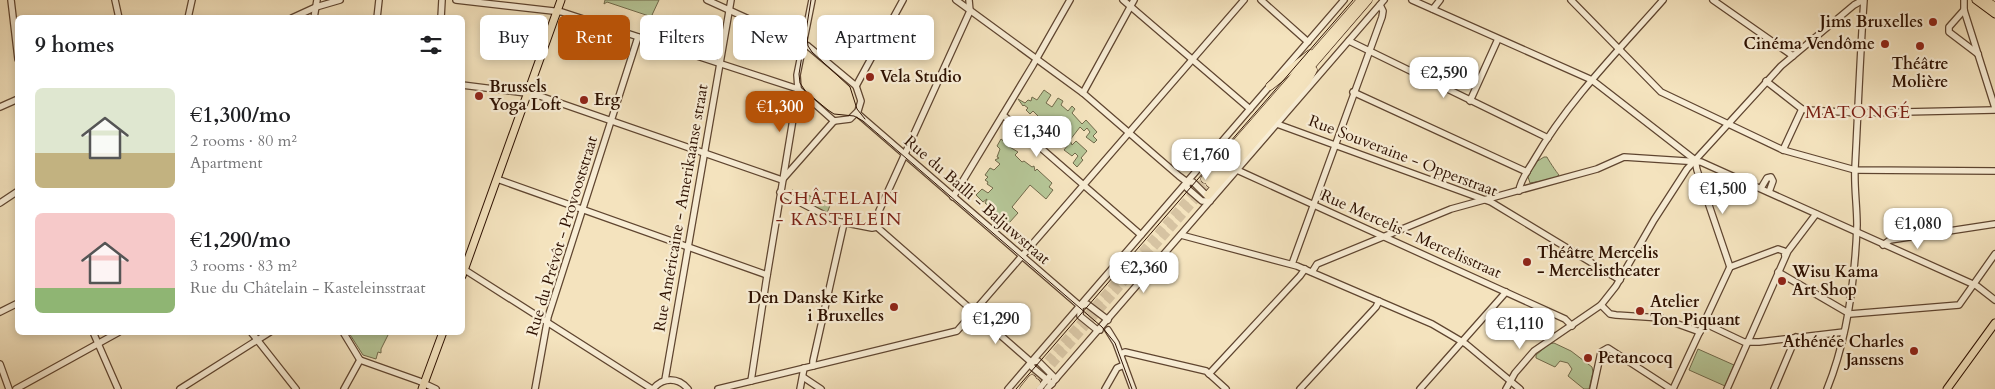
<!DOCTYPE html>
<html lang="en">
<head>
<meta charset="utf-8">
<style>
  :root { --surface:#fff; --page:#f6f6f6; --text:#202124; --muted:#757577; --accent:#b45309 }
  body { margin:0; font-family:Cardo,serif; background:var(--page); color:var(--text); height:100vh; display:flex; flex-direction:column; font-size:19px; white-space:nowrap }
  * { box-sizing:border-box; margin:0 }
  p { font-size:16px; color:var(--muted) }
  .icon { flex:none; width:28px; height:28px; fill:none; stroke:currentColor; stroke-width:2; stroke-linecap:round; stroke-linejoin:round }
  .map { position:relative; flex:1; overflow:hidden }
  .sheet { position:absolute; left:15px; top:15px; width:450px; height:320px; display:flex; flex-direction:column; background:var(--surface); border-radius:8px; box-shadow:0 2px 8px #0003 }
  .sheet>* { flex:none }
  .hud { position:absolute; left:480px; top:15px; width:475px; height:45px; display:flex; gap:10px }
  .price { position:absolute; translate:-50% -42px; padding:0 11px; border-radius:10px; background:#fff; color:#222; font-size:16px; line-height:32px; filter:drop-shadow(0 1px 2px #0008) }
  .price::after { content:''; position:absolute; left:50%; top:30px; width:15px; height:11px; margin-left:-8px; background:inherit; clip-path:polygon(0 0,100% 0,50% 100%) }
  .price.selected { background:var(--accent); color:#fff }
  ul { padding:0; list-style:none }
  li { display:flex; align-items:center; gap:15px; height:125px; padding:0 20px }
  li span { display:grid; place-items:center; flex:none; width:140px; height:100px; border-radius:8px; color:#555 }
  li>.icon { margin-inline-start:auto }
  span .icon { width:60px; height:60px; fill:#fffc; stroke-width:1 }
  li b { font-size:21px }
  h2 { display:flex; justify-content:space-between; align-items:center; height:60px; padding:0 20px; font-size:21px }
  .tag { padding:0 18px; border-radius:8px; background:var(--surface); box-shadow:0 2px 8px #0003; font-size:18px; line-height:45px }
  .tag.selected { background:var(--accent); color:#fff }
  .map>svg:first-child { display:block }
</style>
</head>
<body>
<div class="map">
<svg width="1995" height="389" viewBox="0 0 1995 389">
  <rect width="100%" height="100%" fill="#f4e3be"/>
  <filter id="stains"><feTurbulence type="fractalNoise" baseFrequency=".004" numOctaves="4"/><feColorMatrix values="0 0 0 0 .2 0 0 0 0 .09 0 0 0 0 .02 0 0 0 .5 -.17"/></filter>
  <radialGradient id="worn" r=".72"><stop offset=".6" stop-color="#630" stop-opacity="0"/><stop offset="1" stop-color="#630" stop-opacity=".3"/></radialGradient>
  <g fill="#b5c596" stroke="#716a4b">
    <polygon points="605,0 659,0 652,15 659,18 653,36 650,35 654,20 649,18 649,16 607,2 604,4"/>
    <polygon points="1044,90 1051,95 1046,103 1052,107 1058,98 1063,101 1061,105 1068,111 1072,106 1075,109 1072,113 1082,124 1086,120 1097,132 1093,136 1097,140 1094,143 1086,137 1090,132 1087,128 1084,131 1080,127 1070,140 1072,145 1076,141 1087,151 1081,158 1083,160 1077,167 1073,163 1078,156 1075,153 1072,156 1064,150 1068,145 1059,139 1062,135 1061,136 1054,130 1061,121 1055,117 1053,120 1056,122 1054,124 1051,122 1045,128 1038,121 1040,118 1033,111 1030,114 1026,110 1028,108 1024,105 1023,106 1018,99 1025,103 1028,100 1031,101 1032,97 1037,100"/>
    <polygon points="1001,139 1006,143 1008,142 1010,144 1008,146 1018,152 1015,155 1022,162 1024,161 1032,167 1034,166 1035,171 1037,169 1039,171 1052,183 1049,187 1053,190 1046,199 1030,185 1012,207 1018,213 1009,223 985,203 987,199 983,202 976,195 982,189 988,193 993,188 987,184 988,182 985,180 988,177 985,175 990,168 994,170 1000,164 995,160 999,158 997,157 1000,149 997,146"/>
    <path d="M1544 157H1547C1547 158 1557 173 1559 175L1554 179 1530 183 1528 177 1536 162Z"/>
    <polygon points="792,190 831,203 827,213 791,195"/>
    <polygon points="349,333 389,333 381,349 381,353 378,352 376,359 363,355"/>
    <polygon points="1554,343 1571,351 1592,367 1593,372 1589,389 1584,389 1568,376 1572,369 1568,363 1560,361 1555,367 1536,358 1536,355 1549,344"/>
    <polygon points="1698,349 1734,365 1725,386 1689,370"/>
  </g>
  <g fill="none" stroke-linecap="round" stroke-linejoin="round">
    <g stroke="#d6c3a2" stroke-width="8" stroke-dasharray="8 4" stroke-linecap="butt">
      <polyline points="1032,379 1205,179"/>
      <polyline points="1036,383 1210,183"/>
    </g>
    <g stroke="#5f4530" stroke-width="8">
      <g id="minor">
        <polyline points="11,0 18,59"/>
        <polyline points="115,0 119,18"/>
        <polyline points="456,0 562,12 798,89 834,121"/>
        <polyline points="707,0 808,46 856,86 861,101 858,111 850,119 834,121"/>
        <polyline points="956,0 1083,93 1179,176 1187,182 1193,182 1208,197"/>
        <polyline points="1123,0 1250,109"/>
        <polyline points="1261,0 1308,42"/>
        <polyline points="1412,0 1592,80 1695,160"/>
        <polyline points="1571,0 1661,92 1783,150 1855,170 1995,171"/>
        <polyline points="1713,0 1793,56"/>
        <polyline points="1964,0 1964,10 1995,108"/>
        <polyline points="1433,9 1440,0"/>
        <polyline points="1964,10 1949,27 1949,32 1978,54"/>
        <polyline points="188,18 192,0"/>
        <polyline points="292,18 316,7 340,0"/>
        <polyline points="314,18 317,0"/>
        <polyline points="377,18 379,0"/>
        <polyline points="441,18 442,0"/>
        <polyline points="1349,41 1548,138"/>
        <polyline points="1766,81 1802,109 1808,110 1858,113 1995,110"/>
        <polyline points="462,85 534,94 782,180"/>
        <polyline points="856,86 903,0"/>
        <polyline points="1353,92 1527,172"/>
        <polyline points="1083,93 1134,0"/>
        <polyline points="1470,101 1498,39"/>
        <polyline points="0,107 18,99"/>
        <polyline points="857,113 1080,306"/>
        <polyline points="1003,115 1141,235"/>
        <polyline points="1277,124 1491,202 1620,280"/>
        <polyline points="1783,150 1802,109"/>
        <polyline points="1695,160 1697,170 1730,267"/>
        <polyline points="1237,170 1565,319 1572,326"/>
        <polyline points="497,179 767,275"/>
        <polyline points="782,180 834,121"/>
        <polyline points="1187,182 1187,188 1202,201 1210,201"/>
        <polyline points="1761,188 1767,178 1771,177 1773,181 1769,192"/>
        <path d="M1519 191C1520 180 1529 169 1534 160 1569 100 1618 51 1663 0"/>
        <polyline points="780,192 836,221 872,228 877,227"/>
        <polyline points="953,197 1033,65 1070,0"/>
        <polyline points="0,203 18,191"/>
        <polyline points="877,227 879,211 970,11 969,0"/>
        <polyline points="877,227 1031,362 1032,367 1052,384"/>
        <polyline points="1181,235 1297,266 1432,324 1466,344 1520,389"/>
        <polyline points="1883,245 1890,240 1995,224"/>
        <polyline points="1292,264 1382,17 1383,11 1380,5"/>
        <polyline points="1730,267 1778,249 1784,251 1785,256"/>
        <polyline points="465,270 652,389"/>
        <polyline points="1312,272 1317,264 1451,209 1597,169 1624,157 1701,162 1977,286 1995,300"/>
        <polyline points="1778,272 1850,314 1959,305 1995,254"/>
        <polyline points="1601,305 1610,314 1616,315 1661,318 1700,332"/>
        <polyline points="1080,306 1080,316 1096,329 1100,330"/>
        <polyline points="1080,306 1087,304 1108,320"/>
        <polyline points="0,312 18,303"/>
        <polyline points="1704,323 1744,342 1759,342 1844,332"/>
        <polyline points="1108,330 1116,343 1133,389"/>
        <polyline points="93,332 118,389"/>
        <polyline points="251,332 296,389"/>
        <polyline points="343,332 360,360 419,381 436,389"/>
        <polyline points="1121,354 1125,352 1206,371 1226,389"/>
        <polyline points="1031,362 1038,361 1056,379"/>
        <polyline points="0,364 9,389"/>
        <polyline points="813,366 813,361 844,223"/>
        <polyline points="1209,374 1300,276 1305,269"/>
        <polyline points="803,377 821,389"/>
        <polyline points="665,380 731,0"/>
        <polyline points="751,381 766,282 798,89 797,75 812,0"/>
        <polyline points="16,389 119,332"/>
        <polyline points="180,389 270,332"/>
        <polyline points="344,389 360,360"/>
        <polyline points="535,389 548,317 638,37"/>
        <path d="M653 389C663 377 678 377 688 389"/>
        <polyline points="718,389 957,331 1244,0"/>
        <polyline points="800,389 804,368"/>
        <polyline points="1008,389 1344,0"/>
        <polyline points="1039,389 1049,377"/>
        <polyline points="1047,389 1384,0"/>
        <polyline points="1105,389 1117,368 1124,365"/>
        <polyline points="1300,389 1376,307 1379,301"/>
        <polyline points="1420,389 1506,292"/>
        <polyline points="1506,389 1515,373 1534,351 1601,305 1616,286 1654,220 1687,169 1781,66 1854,5 1863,0"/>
        <polyline points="1593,389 1601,352 1608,348 1671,389"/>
        <polyline points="1673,389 1730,267"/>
        <polyline points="1727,389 1788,251 1816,214"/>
        <polyline points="1774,389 1796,337"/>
        <path d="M1827 389C1847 340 1855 277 1857 225 1857 206 1854 186 1855 168 1858 112 1860 56 1864 0"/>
      </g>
    </g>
    <g stroke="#2d1000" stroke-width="9">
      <g id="major">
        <polyline points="1976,0 1995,14"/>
        <polyline points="462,276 561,0"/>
        <polyline points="422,389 443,332"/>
        <polyline points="1947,389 1995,323"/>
      </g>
    </g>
    <g stroke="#2d1000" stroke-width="9">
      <g id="highway">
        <polyline points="1985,0 1995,7"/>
        <polyline points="1270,86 1310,54"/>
        <polyline points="1205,179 1361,0"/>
        <polyline points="1210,183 1368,0"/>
        <polyline points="1208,195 1307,81 1313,70"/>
        <polyline points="1024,389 1032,379"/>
        <polyline points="1031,389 1036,383"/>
      </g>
    </g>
    <use href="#minor" stroke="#f8edd5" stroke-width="5.5"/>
    <use href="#major" stroke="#f4e3be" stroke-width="7"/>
    <use href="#highway" stroke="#f4e3be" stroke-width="8"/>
    <g stroke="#2d1000" stroke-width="1">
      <polyline points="811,0 799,74 800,83 806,92 828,110 834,114 854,116 863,121 1102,327 1115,343 1132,389"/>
      <polyline points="807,37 808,46 812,52 850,87 857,109 865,119"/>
      <polyline points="1016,389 1353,0"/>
    </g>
  </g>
  <g fill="#8f2418" stroke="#f8edd5" stroke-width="2">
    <circle cx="1933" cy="22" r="5"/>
    <circle cx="1885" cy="44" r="5"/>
    <circle cx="1920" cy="46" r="5"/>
    <circle cx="870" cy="77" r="5"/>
    <circle cx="479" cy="96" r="5"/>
    <circle cx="584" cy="100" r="5"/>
    <circle cx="1527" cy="262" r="5"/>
    <circle cx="1782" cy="281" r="5"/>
    <circle cx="894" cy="307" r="5"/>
    <circle cx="1640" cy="311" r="5"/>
    <circle cx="1914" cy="351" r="5"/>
    <circle cx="1588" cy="358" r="5"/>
  </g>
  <g text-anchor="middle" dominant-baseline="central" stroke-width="4.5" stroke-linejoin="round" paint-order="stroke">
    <g font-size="16" font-weight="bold" fill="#2d1000" stroke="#f8edd5" text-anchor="start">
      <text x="1923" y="22" text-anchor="end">Jims Bruxelles</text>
      <text x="1875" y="44" text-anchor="end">Cinéma Vendôme</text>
      <text x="1920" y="64" text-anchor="middle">Théâtre<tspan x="1920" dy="18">Molière</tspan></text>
      <text x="880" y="77">Vela Studio</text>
      <text x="489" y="87">Brussels<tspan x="489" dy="18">Yoga Loft</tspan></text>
      <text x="594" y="100">Erg</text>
      <text x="1537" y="253">Théâtre Mercelis<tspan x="1537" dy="18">- Mercelistheater</tspan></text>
      <text x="1792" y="272">Wisu Kama<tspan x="1792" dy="18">Art Shop</tspan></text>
      <text x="884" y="298" text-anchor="end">Den Danske Kirke<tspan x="884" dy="18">i Bruxelles</tspan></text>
      <text x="1650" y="302">Atelier<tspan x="1650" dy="18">Ton Piquant</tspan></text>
      <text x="1904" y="342" text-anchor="end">Athénée Charles<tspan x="1904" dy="18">Janssens</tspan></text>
      <text x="1598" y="358">Petancocq</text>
    </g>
    <g font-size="16" fill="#2d1000" stroke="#f8edd5">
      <text transform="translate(1403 156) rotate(21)">Rue Souveraine - Opperstraat</text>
      <text transform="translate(977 200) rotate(41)">Rue du Bailli - Baljuwstraat</text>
      <text transform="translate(681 208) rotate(-80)">Rue Américaine - Amerikaanse straat</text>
      <text transform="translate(1411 234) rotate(24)">Rue Mercelis - Mercelisstraat</text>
      <text transform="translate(562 236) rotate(-73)">Rue du Prévôt - Provooststraat</text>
    </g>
    <g font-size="18" letter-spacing="1" fill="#7a1f14" stroke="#f8edd5">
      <text x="1858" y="112">MATONGÉ</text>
      <text x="839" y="198">CHÂTELAIN<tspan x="839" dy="21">- KASTELEIN</tspan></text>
    </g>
  </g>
  <rect width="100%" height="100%" filter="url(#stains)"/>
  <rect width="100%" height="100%" fill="url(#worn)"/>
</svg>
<b class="price" style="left:1444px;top:99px">€2,590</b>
<b class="price selected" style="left:780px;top:133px">€1,300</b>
<b class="price" style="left:1037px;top:158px">€1,340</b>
<b class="price" style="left:1206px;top:181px">€1,760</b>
<b class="price" style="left:1723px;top:215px">€1,500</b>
<b class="price" style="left:1918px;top:250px">€1,080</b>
<b class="price" style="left:1144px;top:294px">€2,360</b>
<b class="price" style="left:996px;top:345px">€1,290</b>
<b class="price" style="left:1520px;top:350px">€1,110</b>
<div class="hud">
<a class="tag">Buy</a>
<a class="tag selected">Rent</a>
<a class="tag">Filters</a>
<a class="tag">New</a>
<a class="tag">Apartment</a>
</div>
<section class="sheet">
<h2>9 homes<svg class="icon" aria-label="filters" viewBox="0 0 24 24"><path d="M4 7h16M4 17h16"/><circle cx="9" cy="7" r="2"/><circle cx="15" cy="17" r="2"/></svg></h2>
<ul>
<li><span style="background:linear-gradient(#dfe7d0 65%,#c2b280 0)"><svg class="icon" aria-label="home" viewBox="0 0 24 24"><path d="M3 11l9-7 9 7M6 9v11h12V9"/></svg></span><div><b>€1,300/mo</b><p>2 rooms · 80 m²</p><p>Apartment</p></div></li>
<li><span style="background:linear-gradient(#f6c9c9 75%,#8fb573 0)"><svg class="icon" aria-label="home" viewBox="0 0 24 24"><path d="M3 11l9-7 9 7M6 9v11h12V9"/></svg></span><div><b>€1,290/mo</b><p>3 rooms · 83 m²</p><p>Rue du Châtelain - Kasteleinsstraat</p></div></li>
</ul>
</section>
</div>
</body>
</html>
